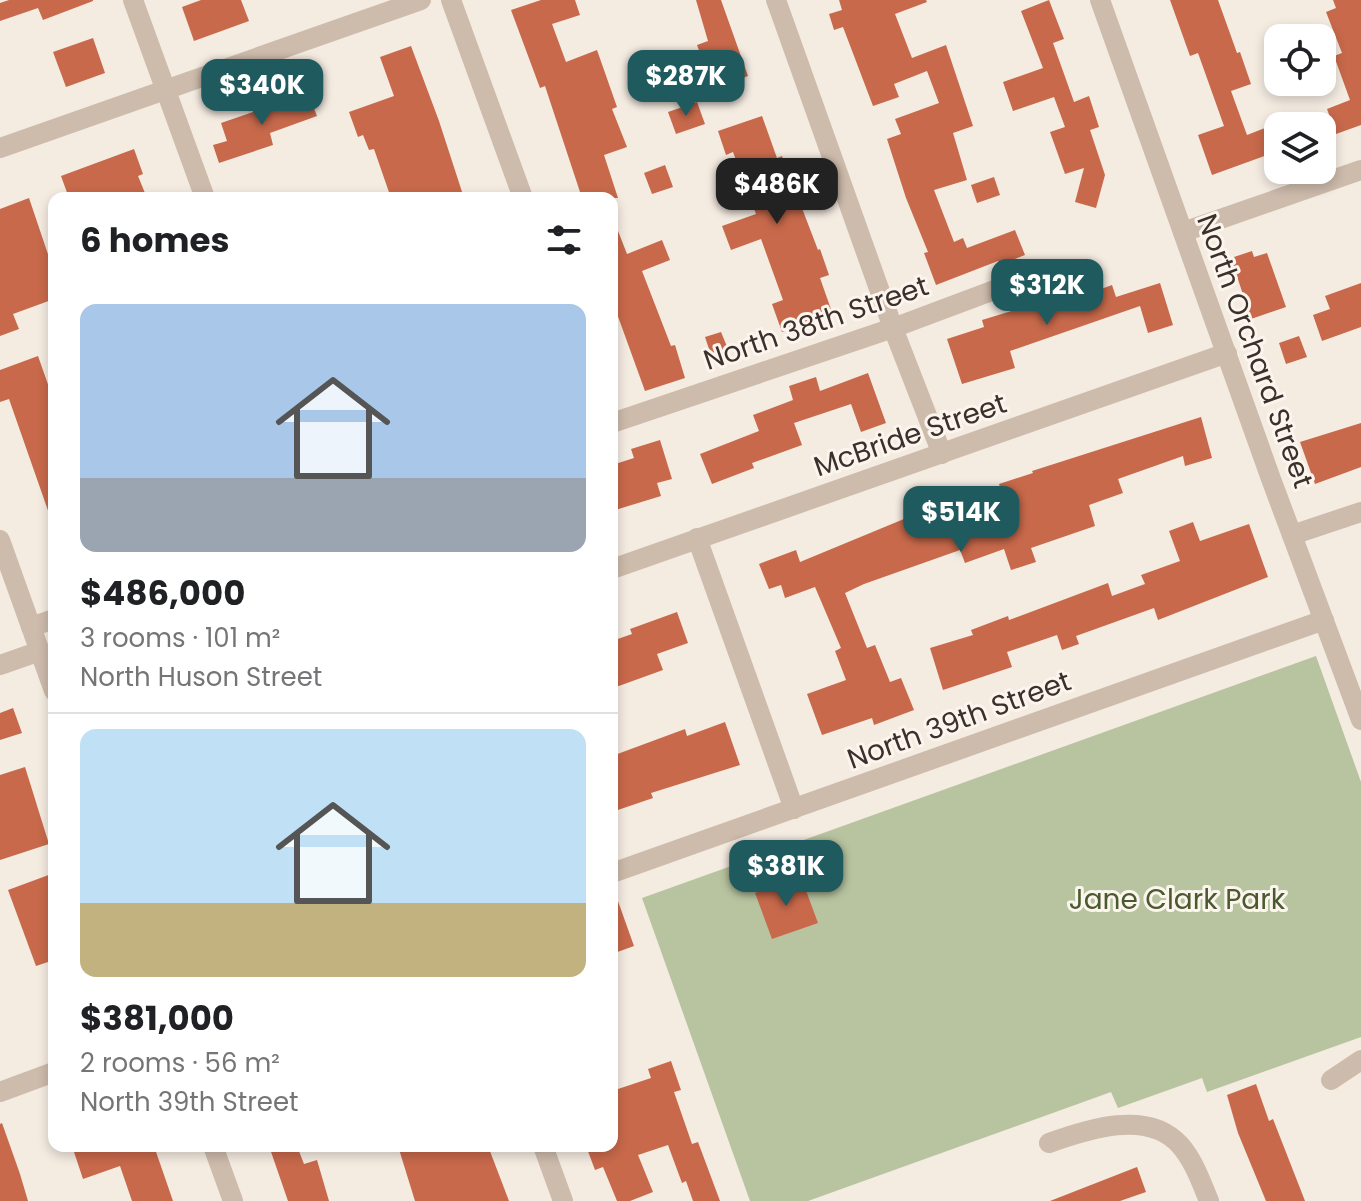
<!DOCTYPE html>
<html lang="en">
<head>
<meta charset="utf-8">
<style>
  :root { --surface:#fff; --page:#f2f2f2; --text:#202124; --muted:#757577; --line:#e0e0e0; --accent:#1f5a5e }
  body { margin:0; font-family:Poppins,sans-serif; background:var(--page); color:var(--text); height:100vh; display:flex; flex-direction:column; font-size:30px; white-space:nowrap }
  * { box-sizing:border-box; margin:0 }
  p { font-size:26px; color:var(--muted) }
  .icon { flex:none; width:44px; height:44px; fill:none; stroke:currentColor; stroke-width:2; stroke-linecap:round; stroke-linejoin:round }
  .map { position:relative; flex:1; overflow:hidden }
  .details { position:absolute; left:48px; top:192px; width:570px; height:960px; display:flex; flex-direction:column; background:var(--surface); border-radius:16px; box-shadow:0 4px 12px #0003 }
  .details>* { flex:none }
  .controls { position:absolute; left:1264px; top:24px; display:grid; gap:16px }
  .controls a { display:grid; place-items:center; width:72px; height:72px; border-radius:16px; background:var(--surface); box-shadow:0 4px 12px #0003; font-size:40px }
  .price { position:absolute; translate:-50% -68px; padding:0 18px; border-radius:16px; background:var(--accent); color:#fff; font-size:26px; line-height:52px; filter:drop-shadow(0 2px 4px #0008) }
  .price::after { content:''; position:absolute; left:50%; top:48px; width:24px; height:18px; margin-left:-12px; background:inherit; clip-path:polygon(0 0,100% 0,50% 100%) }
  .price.current { background:#222; color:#fff }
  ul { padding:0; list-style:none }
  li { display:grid; align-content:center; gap:16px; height:424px; padding:0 32px }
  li+li { border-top:2px solid var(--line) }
  li span { display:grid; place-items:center; height:248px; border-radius:16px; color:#555 }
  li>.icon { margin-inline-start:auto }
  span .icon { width:144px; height:144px; fill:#fffc; stroke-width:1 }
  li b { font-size:34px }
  h2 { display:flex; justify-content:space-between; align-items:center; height:96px; padding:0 32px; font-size:34px }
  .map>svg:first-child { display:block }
</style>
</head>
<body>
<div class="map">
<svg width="1361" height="1201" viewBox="0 0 1361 1201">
  <rect width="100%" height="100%" fill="#f4ebe1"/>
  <polygon fill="#b8c4a0" points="1316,656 1361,782 1361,1037 1207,1092 1202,1078 1118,1108 1111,1092 808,1201 750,1201 642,898"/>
  <g fill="#c8694b">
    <polygon points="9,0 93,0 93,1 43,20 38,8 0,21 0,3"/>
    <polygon points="201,0 241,0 249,21 194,41 182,7"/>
    <polygon points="541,0 575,0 580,15 552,24 566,62 597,50 617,107 612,109 627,147 604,155 618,198 582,198 545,86 540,88 511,10"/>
    <polygon points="696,0 721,0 748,76 713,89 697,45 708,41"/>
    <polygon points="839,0 926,0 927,2 895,14 912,58 946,45 973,126 953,133 967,180 934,190 954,242 963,238 967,248 1015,230 1025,255 1000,265 998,261 936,285 924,253 928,252 906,198 887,139 901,134 895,119 939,103 927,71 894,84 899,97 873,106 843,27 834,30 829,14 842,10"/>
    <polygon points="1049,0 1064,39 1053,43 1074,102 1089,96 1099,127 1090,130 1105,175 1096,208 1075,202 1084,168 1065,174 1050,132 1065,127 1054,97 1013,111 1003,82 1043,68 1021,11"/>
    <polygon points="1170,0 1218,0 1237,53 1240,52 1251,84 1231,91 1247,135 1278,123 1278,151 1212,175 1198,135 1224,126 1198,53 1190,56"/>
    <polygon points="1333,0 1361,0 1361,125 1336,134 1327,109 1350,100 1334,56 1342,53 1326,12 1336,8"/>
    <polygon points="93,38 105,73 66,87 53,52"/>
    <polygon points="411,46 439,121 464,198 391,198 374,149 369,150 363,135 358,137 349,112 394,96 380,57"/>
    <polygon points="308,93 317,116 270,133 273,145 219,163 213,145 227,141 221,123"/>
    <polygon points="697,102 705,124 676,134 668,112"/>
    <polygon points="762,116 777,158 782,156 818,250 820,249 829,275 820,278 833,315 782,332 772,304 783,300 761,239 731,250 722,226 756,214 733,152 726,155 718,131"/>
    <polygon points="134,149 143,174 138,176 147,198 69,198 61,176"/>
    <polygon points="665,165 673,187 652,194 644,173"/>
    <polygon points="994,177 1000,195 977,203 971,185"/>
    <polygon points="29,198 54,272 54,299 13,314 19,329 0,336 0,209"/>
    <polygon points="613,218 627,254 662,240 670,260 642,271 671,346 675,345 685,378 645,391 612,300"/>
    <polygon points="1252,251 1254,257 1267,253 1286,307 1251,319 1231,258"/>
    <polygon points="1160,283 1173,325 1148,333 1140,306 1010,351 1015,368 962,384 947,339 984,327 982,320 1028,306 1026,301 1050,292 1055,306 1112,285 1116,297"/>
    <polygon points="1361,283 1361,327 1322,341 1313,315 1330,309 1325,296"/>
    <polygon points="721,332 728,349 711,355 705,337"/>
    <polygon points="1299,336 1307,357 1286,364 1279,343"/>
    <polygon points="38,356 50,390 54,388 54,522 52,522 9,399 0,402 0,370"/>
    <polygon points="868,373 886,423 861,432 851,404 794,423 802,445 752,463 754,468 712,484 700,454 759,431 753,415 793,400 789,386 816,377 820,391"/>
    <polygon points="1201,417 1212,458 1185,466 1183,456 1118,479 1123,493 1089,505 1095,526 1031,548 1036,562 1011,570 1004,549 965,563 960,550 864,584 845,593 867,648 875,645 890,682 901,678 914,710 874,725 872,718 822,735 807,694 846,680 835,651 841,648 815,587 785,598 781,585 769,589 759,564 796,550 800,562 916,514 918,520 1001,490 999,484 1033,473 1032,471"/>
    <polygon points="1361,423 1361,467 1315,484 1300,442"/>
    <polygon points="660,440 672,479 657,483 661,496 612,511 612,465 634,458 631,449"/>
    <polygon points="1193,522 1200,541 1249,524 1268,577 1158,620 1154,608 1076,636 1079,644 1062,650 1057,635 1007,652 1012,667 943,690 930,648 973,635 971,630 1008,616 1009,620 1108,583 1112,596 1145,584 1141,575 1180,561 1169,531"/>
    <polygon points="677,612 688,643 657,654 663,670 616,687 612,676 612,641 632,634 630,629"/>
    <polygon points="13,708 22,733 0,740 0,713"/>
    <polygon points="725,722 740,765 651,793 653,798 612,812 612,756 685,729 687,736"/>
    <polygon points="25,767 49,844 0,860 0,775"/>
    <polygon points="54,873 54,960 36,966 8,890"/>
    <polygon points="801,877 818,923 772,939 755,893"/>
    <polygon points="614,890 634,946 612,954 612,891"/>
    <polygon points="671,1061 681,1090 674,1092 692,1144 698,1142 720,1201 693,1201 686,1181 682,1183 668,1145 638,1155 653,1192 630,1201 617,1201 603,1167 595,1170 586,1146 612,1146 612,1091 651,1078 648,1069"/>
    <polygon points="1256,1084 1269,1121 1273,1119 1305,1201 1266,1201 1238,1133 1227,1095"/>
    <polygon points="2,1123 20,1174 28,1201 0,1201 0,1124"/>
    <polygon points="72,1146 154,1146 173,1201 132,1201 120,1166 83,1179"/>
    <polygon points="269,1146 297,1146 304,1164 317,1160 329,1201 288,1201"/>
    <polygon points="398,1146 488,1146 509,1201 415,1201"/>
    <polygon points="1137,1167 1146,1192 1120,1201 1050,1201"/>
  </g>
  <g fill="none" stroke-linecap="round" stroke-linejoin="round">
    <g stroke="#cdbbac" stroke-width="20">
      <polyline points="133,0 205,198"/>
      <polyline points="451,0 523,198"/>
      <polyline points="776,0 893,328 942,454"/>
      <polyline points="1100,0 1271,479 1361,720"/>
      <polyline points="0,148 421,0"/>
      <polyline points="1183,232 1361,170"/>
      <polyline points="612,423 893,328 1037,274"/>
      <polyline points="1292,535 1361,512"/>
      <polyline points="697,538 794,809"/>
      <polyline points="0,540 54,691"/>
      <polyline points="612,569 1227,353"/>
      <polyline points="31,627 54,619"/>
      <polyline points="0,665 40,651"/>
      <polyline points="612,873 1324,620"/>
      <polyline points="1331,1080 1361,1060"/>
      <polyline points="0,1092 54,1072"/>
      <path d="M1049 1143C1088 1129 1148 1109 1180 1145 1194 1161 1201 1182 1209 1201"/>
      <polyline points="213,1146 233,1201"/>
      <polyline points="543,1146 563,1201"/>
    </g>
  </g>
  <g text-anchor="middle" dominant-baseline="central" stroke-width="6" stroke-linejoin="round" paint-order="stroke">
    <g font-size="28" fill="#3b302b" stroke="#fbf5ee">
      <text transform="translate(816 323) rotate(-19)">North 38th Street</text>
      <text transform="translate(1255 351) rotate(70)">North Orchard Street</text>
      <text transform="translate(910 435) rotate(-19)">McBride Street</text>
      <text transform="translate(959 720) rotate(-20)">North 39th Street</text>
    </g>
    <g font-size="28" fill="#4a5a2e" stroke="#fbf5ee">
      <text x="1177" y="899">Jane Clark Park</text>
    </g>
  </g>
</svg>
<div class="controls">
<a><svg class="icon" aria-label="locate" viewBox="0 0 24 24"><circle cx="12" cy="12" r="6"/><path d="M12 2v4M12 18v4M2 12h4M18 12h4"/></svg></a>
<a><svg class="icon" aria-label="layers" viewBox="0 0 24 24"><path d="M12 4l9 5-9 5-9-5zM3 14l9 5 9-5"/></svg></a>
</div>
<b class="price" style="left:686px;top:118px">$287K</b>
<b class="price" style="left:262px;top:127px">$340K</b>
<b class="price current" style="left:777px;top:226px">$486K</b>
<b class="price" style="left:1047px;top:327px">$312K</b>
<b class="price" style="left:961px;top:554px">$514K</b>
<b class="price" style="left:786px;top:908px">$381K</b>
<section class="details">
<h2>6 homes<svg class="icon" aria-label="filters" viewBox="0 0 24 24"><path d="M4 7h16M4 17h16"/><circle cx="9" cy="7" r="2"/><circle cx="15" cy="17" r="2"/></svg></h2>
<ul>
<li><span style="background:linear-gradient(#a9c7e8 70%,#9aa5b1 0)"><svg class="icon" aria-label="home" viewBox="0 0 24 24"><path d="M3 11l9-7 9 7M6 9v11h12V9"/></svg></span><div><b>$486,000</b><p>3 rooms · 101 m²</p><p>North Huson Street</p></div></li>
<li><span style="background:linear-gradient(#bfe0f5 70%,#c2b280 0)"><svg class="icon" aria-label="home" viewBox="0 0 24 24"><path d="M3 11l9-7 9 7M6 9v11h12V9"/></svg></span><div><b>$381,000</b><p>2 rooms · 56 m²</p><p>North 39th Street</p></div></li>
</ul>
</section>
</div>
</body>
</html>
